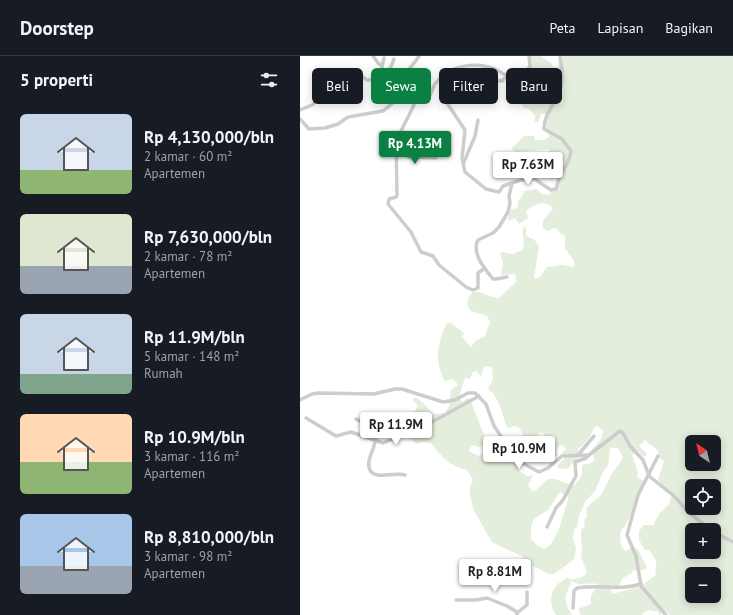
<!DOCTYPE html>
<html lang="id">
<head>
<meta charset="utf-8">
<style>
  :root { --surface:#171b24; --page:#242831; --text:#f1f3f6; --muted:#9ea1a6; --line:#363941; --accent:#0b8043 }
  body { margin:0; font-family:"PT Sans",sans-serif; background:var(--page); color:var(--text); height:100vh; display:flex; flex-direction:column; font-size:15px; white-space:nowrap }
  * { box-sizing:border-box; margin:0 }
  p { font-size:13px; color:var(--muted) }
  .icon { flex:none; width:22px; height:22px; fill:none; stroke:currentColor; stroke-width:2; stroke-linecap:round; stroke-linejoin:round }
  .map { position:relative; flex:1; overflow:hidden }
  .side { display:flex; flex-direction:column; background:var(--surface); width:300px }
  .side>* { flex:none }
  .top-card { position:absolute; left:12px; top:12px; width:361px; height:36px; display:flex; gap:8px }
  .needle { width:26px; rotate:325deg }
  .fabs { position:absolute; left:385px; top:379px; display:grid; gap:8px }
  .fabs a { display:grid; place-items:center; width:36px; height:36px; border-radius:6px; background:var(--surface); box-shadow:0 2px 10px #0003; font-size:20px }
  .price { position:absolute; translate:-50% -34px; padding:0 9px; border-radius:4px; background:#fff; color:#222; font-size:13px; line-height:26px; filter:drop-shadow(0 1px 2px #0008) }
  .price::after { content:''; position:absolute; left:50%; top:24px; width:12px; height:9px; margin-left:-6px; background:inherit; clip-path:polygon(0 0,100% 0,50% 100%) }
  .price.on { background:var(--accent); color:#fff }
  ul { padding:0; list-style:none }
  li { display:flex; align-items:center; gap:12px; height:100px; padding:0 20px }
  li span { display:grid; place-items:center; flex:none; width:112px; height:80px; border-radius:6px; color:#555 }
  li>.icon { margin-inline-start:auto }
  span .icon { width:48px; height:48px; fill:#fffc; stroke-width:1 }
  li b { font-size:17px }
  h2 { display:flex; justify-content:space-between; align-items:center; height:48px; padding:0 20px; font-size:17px }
  .pill { padding:0 14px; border-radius:6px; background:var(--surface); box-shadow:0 2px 10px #0003; font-size:14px; line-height:36px }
  .pill.on { background:var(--accent); color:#fff }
  header { display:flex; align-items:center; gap:24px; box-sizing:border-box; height:56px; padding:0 20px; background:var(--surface); border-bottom:1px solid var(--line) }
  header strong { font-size:19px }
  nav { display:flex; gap:22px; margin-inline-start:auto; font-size:14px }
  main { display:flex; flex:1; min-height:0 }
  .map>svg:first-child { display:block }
</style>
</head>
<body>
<header>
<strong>Doorstep</strong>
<nav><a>Peta</a><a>Lapisan</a><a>Bagikan</a></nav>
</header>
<main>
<section class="side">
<h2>5 properti<svg class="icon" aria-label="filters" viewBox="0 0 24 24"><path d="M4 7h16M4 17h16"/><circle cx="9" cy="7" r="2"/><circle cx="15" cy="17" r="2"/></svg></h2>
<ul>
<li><span style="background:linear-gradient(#c9d6e8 70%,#8fb573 0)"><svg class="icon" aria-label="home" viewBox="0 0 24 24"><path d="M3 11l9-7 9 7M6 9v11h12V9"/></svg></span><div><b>Rp 4,130,000/bln</b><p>2 kamar · 60 m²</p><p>Apartemen</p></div></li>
<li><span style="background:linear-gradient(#dfe7d0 65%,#9aa5b1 0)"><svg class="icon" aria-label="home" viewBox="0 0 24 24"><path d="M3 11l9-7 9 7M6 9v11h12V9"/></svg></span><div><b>Rp 7,630,000/bln</b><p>2 kamar · 78 m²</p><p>Apartemen</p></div></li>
<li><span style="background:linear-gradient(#c9d6e8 75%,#7fa58c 0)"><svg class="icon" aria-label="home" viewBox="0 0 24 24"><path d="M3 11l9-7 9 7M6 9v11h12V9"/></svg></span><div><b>Rp 11.9M/bln</b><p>5 kamar · 148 m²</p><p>Rumah</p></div></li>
<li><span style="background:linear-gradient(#ffd9b3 60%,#8fb573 0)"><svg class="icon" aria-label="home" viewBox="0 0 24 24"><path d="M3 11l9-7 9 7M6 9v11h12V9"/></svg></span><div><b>Rp 10.9M/bln</b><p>3 kamar · 116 m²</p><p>Apartemen</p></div></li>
<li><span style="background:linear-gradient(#a9c7e8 65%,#9aa5b1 0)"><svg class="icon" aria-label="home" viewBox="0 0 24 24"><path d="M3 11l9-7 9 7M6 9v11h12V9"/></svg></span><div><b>Rp 8,810,000/bln</b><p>3 kamar · 98 m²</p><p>Apartemen</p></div></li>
</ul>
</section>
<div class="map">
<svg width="433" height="559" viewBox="0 0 433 559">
  <rect width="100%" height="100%" fill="#fff"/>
  <path fill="#e4eedd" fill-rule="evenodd" d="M230 0H241L251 7 253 11H258L259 3 264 0H433V559H370L366 555 359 559 358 556 350 554 344 556 342 559H281L278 553 291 548V540L298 528C287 526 282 531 272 525 265 540 262 543 272 559H256C249 549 249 535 259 527 262 525 265 524 267 521L271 524 282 521 287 517 281 500 282 491 281 485V474L285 470 284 466 287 460 286 453 289 449 301 439 311 419 323 402 318 392H310L308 410 304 414 295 435 285 446 279 460 277 472 274 473 273 483 276 492 275 500 272 505 254 518H248L230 508 221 500 192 486 174 455 170 440V431L173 424 167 414C150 411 141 400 131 387L123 386 116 388 109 381C108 368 111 360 118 350L113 344 115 341C123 345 128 353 134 358L145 357 149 350 151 334 158 329 153 323 145 325C134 307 137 286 147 267H151L164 277 162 281 171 291 175 285 185 280 190 266 187 260 171 255C164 248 168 244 172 236 182 234 189 242 199 242L215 227 216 224 215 218 201 219 203 207 200 197 203 196 213 198 222 194C227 186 220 179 224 171H226V179L231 183H234L239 191 234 221 235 223 240 221 247 211 262 209 274 211V205L265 192V180L260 177 256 172H253L249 175 243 172C241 162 248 161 253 152 245 143 235 148 226 155L228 162 219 168 215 162 209 165 208 162 211 154 218 151V145L221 142 224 135 236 133 242 138 249 139 252 135 257 134 256 122 251 123 248 121C248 111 254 104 249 93L217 96 211 93 224 80H234L235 84H244L249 81 246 72 248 63V58H241L238 66H235V60L229 53 224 52 220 45 221 24 238 19 235 14 230 13ZM186 310 192 312 193 323 188 333C199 340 202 358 207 371L209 372 214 370 219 371C224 380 223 388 230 396H233L236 392 231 385 241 376 244 378 246 383 255 388 249 399 251 403 258 399 256 395 260 389H263L266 393 262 397 265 402 257 410 259 413 269 412 272 407 279 401 278 393C286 386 291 382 294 371L298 370 303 375 301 383 291 395 295 404 291 407 282 409V419L274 430 255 423H248L234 436 228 430 233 419 227 420 218 414 221 409 206 399 202 387 200 391 179 400 169 395 171 389 180 391 187 386 170 343 167 342 163 346 160 344V338L165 322 170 323 173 316 176 315 181 320 184 311ZM345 384 358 395 359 402 364 405 358 424 371 438 370 447 360 457 353 469H344L339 475V484L345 494H349C351 497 355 502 356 506 357 511 354 514 356 519L339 531 312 538 311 533 318 532 323 522 332 517 333 514 341 515 347 512 339 495 334 491 325 495C319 489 320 482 321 474 330 468 338 438 343 425L337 421 338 416 332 399 338 395 344 401 347 398 339 390ZM392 386H414V408H392ZM392 430H414V452H392ZM260 436 269 441C263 455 259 487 244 493L238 490 231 483V471L234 463 248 454ZM392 474H414V496H392ZM392 518H414V540H392Z"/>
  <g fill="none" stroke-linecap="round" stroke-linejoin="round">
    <g stroke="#cdcdcd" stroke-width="3.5">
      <polyline points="73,0 78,7 82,10 82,17 75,23"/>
      <polyline points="82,10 84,2"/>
      <path d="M152 14V26L144 35 143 41 165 74 162 102 165 116 186 133 199 136 203 130 227 122H233L251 134 256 133C257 129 258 126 259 123 263 113 270 106 271 95L262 83 244 73C244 59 253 50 259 38 264 25 262 13 260 0"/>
      <polyline points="86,23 94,3"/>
      <polyline points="220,23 223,44"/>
      <polyline points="102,41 112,44 114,49 96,85 97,139 96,141 89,143 88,148 111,176 121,196 133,200 139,209 166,231 173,234 178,232 178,217 185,212"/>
      <path d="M114 41 101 36 97 26C105 17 113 10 119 0"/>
      <path d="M144 42C148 31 158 35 166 35 169 32 181 22 185 22 191 22 196 25 202 25L206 21"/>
      <polyline points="0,54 12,49 20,42 26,40 33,33 50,26 53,20 57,17 67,24 91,23 97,26"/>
      <path d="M0 63 9 73 25 72 38 68 48 61 83 55 99 42 128 41C132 38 132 33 135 28 138 24 143 20 147 17 159 8 180 7 195 13 206 18 209 25 223 22L230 10 229 0"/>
      <polyline points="97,97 105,98 109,101 136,102"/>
      <polyline points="164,106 175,80 178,64"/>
      <path d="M207 221 196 223H193C185 213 171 197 178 184L193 177 199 171 208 156 210 147 209 140 212 127"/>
      <polyline points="0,344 12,338 18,337 74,338 95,333 102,333 143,346 155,344 168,337 175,337 186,348 194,370 207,389 209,398 215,403 239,416 248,412 262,400 289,399 320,375 323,377 330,390 343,404 349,419"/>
      <polyline points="6,362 36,380 51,376 83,387 93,383 97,374 114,376 119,375 132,366 179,340"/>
      <path d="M56 363C61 366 69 368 72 373 83 388 62 402 71 416 79 423 94 416 105 419"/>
      <polyline points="278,399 294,380"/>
      <polyline points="358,400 338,439 327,479 336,500 341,530 366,559"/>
      <polyline points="349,420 374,440 389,457 411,474"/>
      <polyline points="247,471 256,452 263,444 276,420 275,406 286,402 289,399"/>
      <polyline points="414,476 433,486"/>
      <polyline points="156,544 176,544 187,542 207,550 217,556 217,559"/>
      <path d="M273 552 274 535 277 532C299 528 320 535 341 528"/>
      <polyline points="217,557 227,549 227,536"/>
    </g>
  </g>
</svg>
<div class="fabs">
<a><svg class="needle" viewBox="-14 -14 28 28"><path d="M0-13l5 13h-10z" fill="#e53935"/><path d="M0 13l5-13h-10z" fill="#9ea1a6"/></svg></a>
<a><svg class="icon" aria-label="locate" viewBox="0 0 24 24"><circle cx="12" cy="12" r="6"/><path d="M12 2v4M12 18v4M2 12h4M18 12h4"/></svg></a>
<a>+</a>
<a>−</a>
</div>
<b class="price on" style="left:115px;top:109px">Rp 4.13M</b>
<b class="price" style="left:228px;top:130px">Rp 7.63M</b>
<b class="price" style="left:96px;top:390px">Rp 11.9M</b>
<b class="price" style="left:219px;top:414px">Rp 10.9M</b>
<b class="price" style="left:195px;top:537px">Rp 8.81M</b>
<div class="top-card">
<a class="pill">Beli</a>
<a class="pill on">Sewa</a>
<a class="pill">Filter</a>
<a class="pill">Baru</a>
</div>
</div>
</main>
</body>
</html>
